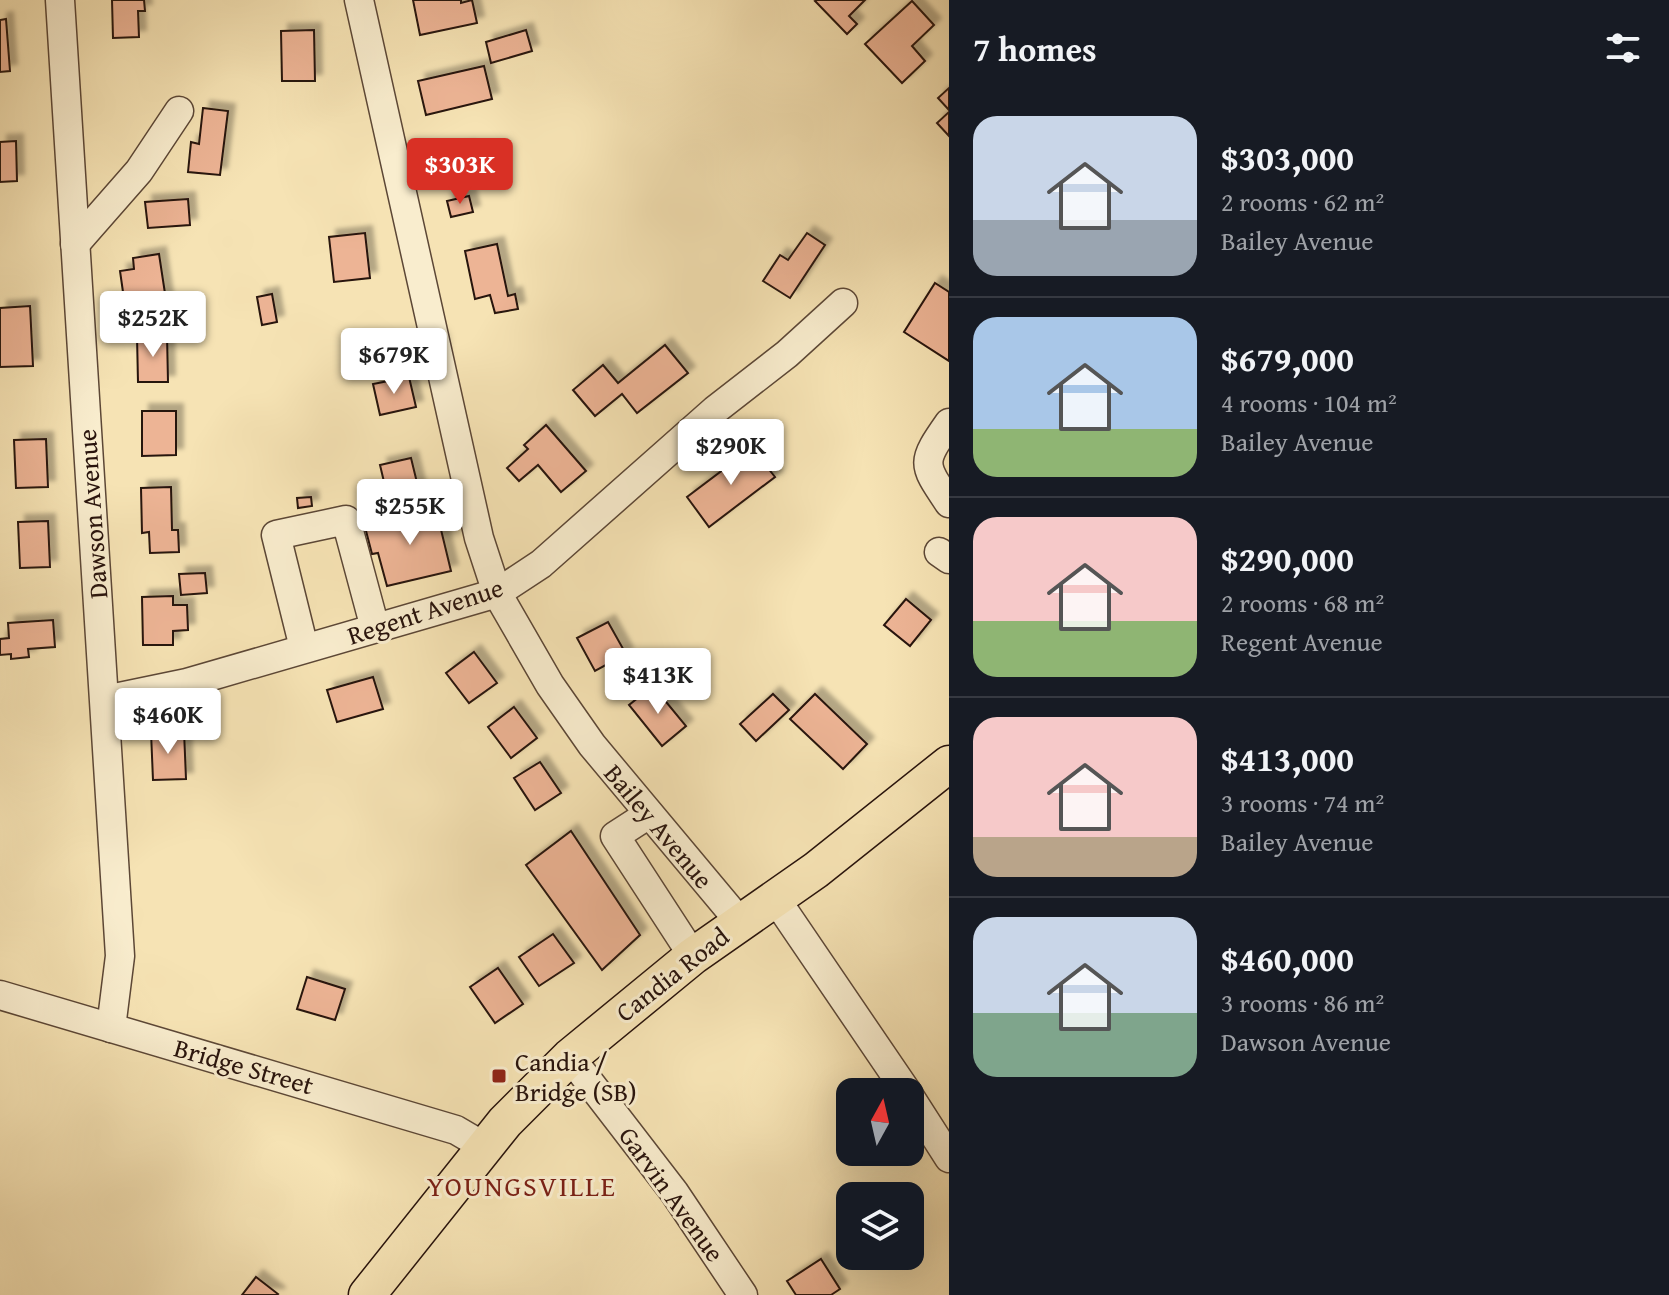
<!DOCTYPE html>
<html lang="en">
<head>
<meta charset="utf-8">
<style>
  :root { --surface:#171b24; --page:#242831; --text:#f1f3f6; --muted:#9ea1a6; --line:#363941; --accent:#d93025 }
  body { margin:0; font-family:"Gentium Book Plus",serif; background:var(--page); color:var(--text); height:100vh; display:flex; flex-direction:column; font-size:30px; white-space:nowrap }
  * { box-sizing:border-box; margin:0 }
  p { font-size:26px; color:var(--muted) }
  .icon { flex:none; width:44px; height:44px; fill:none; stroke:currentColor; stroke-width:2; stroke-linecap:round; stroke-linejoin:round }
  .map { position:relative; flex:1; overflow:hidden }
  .sheet { display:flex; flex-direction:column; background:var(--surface); width:720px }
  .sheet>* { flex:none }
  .needle { width:52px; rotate:8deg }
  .buttons { position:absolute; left:836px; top:1078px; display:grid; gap:16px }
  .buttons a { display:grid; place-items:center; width:88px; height:88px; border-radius:16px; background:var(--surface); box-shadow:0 8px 32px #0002; font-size:40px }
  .price { position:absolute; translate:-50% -68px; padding:0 18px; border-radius:8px; background:#fff; color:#222; font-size:26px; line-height:52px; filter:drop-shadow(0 2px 4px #0008) }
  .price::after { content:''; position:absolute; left:50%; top:48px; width:24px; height:18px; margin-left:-12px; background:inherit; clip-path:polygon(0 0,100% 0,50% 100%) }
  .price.on { background:var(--accent); color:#fff }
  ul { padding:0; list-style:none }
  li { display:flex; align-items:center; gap:24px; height:200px; padding:0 24px }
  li+li { border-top:2px solid var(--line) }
  li span { display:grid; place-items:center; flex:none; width:224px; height:160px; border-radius:24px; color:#555 }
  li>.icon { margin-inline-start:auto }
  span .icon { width:96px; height:96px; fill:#fffc; stroke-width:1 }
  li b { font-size:34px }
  h2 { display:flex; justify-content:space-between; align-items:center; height:96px; padding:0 24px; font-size:34px }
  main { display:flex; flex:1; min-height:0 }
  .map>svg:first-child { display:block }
</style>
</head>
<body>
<main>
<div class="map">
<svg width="949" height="1295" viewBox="0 0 949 1295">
  <defs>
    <filter id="shadow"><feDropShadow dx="7" dy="-7" stdDeviation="2" flood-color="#0004"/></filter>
  </defs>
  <rect width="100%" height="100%" fill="#f6e3b4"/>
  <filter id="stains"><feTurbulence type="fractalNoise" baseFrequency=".0025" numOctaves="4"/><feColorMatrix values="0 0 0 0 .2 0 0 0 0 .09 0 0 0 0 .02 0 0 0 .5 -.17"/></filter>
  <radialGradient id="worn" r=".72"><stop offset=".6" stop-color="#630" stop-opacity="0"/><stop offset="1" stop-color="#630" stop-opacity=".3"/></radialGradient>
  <g fill="#edb495" stroke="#28130c" stroke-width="2" filter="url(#shadow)">
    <polygon points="112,0 144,0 145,11 138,11 139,37 113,38"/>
    <polygon points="413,0 461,0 461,3 472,0 477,23 420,35"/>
    <polygon points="817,0 865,0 849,16 857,24 847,34 815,1"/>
    <polygon points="912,1 934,25 912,46 925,61 902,83 865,44"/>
    <polygon points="6,19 10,71 0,72 0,20"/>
    <polygon points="314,30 315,81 282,81 281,31"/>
    <polygon points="526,30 532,51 491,63 486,42"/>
    <polygon points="484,66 492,99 426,115 418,81"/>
    <polygon points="949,88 949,110 938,98"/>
    <polygon points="203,108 228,111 220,175 188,172 191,142 199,144"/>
    <polygon points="949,112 949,136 937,123"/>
    <polygon points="16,141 17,181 0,182 0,142"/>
    <polygon points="468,148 476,178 437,188 429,158"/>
    <polygon points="469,196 473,212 451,217 447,201"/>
    <polygon points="188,199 190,225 148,228 145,202"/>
    <polygon points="365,233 370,278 334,282 329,237"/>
    <polygon points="807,233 825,245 790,298 763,281 780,255 788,260"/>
    <polygon points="497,244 508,296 515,294 518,309 495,313 490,295 475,299 465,251"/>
    <polygon points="159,254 166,300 125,306 120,271 134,269 133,258"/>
    <polygon points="935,283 949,292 949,361 904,332"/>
    <polygon points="272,294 277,322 262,325 257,297"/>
    <polygon points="30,306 33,366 0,367 0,308"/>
    <polygon points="167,335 168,382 138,382 137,336"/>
    <polygon points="665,345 688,373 637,413 622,394 595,416 573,390 603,365 618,383"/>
    <polygon points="409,377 416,407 380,415 373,384"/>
    <polygon points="142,411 176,411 176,455 142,456"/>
    <polygon points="546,425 586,471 561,492 538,465 519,481 507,468 528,449 524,445"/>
    <polygon points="46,439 48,487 16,488 14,440"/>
    <polygon points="752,448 775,477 709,527 687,497"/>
    <polygon points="411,458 420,495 389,503 380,465"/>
    <polygon points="171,487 172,530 178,530 179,552 150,553 149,532 142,533 141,488"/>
    <polygon points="311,497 312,506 298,508 297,498"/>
    <polygon points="436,509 451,571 387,586 378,553 372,554 365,527"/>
    <polygon points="48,521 50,567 20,568 18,522"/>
    <polygon points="205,573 207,593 181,595 179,574"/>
    <polygon points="173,596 173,605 187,605 188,630 173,631 173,645 143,645 142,597"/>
    <polygon points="906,599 931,620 910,646 884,625"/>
    <polygon points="53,620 55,647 28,649 29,657 11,659 11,654 0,655 0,639 9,638 8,623"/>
    <polygon points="608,622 626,654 595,671 577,638"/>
    <polygon points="474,652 497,683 469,703 446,673"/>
    <polygon points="373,677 383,709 337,722 327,690"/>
    <polygon points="653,686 686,726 662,746 629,705"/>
    <polygon points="773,694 789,710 756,741 740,724"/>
    <polygon points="815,694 867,744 843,769 790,719"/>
    <polygon points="514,707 537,738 511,758 488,727"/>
    <polygon points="184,731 186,779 153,780 151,732"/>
    <polygon points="540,762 561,793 535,810 514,778"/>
    <polygon points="571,831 640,935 602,970 526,865"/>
    <polygon points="553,934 574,963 539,986 519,957"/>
    <polygon points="498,968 523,1004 495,1023 470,987"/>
    <polygon points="307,977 345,989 335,1020 297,1009"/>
    <polygon points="821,1259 840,1289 831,1295 796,1295 787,1281"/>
    <polygon points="256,1277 278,1294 277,1295 242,1295"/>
  </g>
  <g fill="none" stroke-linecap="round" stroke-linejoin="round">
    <g stroke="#5c4736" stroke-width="31">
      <g id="minor">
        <polyline points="60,0 120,956 111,1028"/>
        <polyline points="359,0 479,538 497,593 550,685 592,745 740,922"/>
        <polyline points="75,244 139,171 179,111"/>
        <path d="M949 423C921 463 922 463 949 503"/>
        <polyline points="939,552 949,559"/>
        <polyline points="304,648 276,535 346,520 375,628"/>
        <polyline points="105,700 187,683 497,593 541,564 715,410 787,354 843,303"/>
        <polyline points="649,814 615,836 693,956"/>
        <polyline points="775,898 907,1092"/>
        <polyline points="0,995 456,1130 485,1147"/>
        <polyline points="570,1057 674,1192 743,1295"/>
        <polyline points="910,1097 949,1158"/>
      </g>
    </g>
    <g stroke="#28130c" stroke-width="39">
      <polyline id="major" points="367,1295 505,1122 570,1057 693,956 816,870 949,764"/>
    </g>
    <use href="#minor" stroke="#f9edce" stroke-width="28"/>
    <use href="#major" stroke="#f6e3b4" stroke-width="36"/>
  </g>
  <rect fill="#8f2418" stroke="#f9edce" stroke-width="3" x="491" y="1068" width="16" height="16" rx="4"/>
  <g text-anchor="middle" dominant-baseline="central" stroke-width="6" stroke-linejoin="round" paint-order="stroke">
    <g font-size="26" fill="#28130c" stroke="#f9edce">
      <text transform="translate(92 514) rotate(-94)">Dawson Avenue</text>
      <text transform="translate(425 611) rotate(-18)">Regent Avenue</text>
      <text transform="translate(659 826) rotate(50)">Bailey Avenue</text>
      <text transform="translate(672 974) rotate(-38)">Candia Road</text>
      <text transform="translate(244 1066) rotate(16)">Bridge Street</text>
      <text transform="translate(672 1194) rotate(54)">Garvin Avenue</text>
    </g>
    <g font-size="26" fill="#28130c" stroke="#f9edce" text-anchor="start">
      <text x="515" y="1061">Candia /<tspan x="515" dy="30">Bridge (SB)</tspan></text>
    </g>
    <g font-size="28" letter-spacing="2" fill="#7a1f14" stroke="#f9edce">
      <text x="522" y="1185">YOUNGSVILLE</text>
    </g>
  </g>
  <rect width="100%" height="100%" filter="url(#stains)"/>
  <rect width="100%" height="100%" fill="url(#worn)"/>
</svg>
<div class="buttons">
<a><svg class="needle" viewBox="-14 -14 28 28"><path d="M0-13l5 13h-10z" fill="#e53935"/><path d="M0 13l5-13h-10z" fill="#9ea1a6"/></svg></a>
<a><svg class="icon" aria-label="layers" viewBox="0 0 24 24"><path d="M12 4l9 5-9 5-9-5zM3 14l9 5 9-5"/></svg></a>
</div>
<b class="price on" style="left:460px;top:206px">$303K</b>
<b class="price" style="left:153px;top:359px">$252K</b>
<b class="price" style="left:394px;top:396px">$679K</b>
<b class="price" style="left:731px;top:487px">$290K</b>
<b class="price" style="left:410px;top:547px">$255K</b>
<b class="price" style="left:658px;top:716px">$413K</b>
<b class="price" style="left:168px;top:756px">$460K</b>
</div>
<section class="sheet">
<h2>7 homes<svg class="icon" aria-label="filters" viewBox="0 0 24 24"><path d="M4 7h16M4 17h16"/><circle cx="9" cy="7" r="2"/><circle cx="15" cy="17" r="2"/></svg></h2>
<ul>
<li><span style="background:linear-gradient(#c9d6e8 65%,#9aa5b1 0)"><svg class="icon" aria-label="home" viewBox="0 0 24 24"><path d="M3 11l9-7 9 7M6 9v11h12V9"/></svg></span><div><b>$303,000</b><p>2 rooms · 62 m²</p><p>Bailey Avenue</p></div></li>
<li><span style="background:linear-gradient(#a9c7e8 70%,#8fb573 0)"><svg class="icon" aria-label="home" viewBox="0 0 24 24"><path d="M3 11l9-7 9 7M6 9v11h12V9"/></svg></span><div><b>$679,000</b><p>4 rooms · 104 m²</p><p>Bailey Avenue</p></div></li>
<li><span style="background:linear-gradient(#f6c9c9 65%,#8fb573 0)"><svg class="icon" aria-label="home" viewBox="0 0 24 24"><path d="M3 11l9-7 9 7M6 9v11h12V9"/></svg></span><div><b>$290,000</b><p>2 rooms · 68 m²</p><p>Regent Avenue</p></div></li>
<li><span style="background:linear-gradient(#f6c9c9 75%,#b9a48a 0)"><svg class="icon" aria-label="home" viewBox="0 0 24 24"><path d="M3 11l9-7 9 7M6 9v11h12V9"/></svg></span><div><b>$413,000</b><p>3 rooms · 74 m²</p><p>Bailey Avenue</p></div></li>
<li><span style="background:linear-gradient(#c9d6e8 60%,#7fa58c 0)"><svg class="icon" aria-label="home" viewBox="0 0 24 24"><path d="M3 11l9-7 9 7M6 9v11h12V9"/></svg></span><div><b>$460,000</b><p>3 rooms · 86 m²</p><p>Dawson Avenue</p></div></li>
</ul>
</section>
</main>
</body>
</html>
